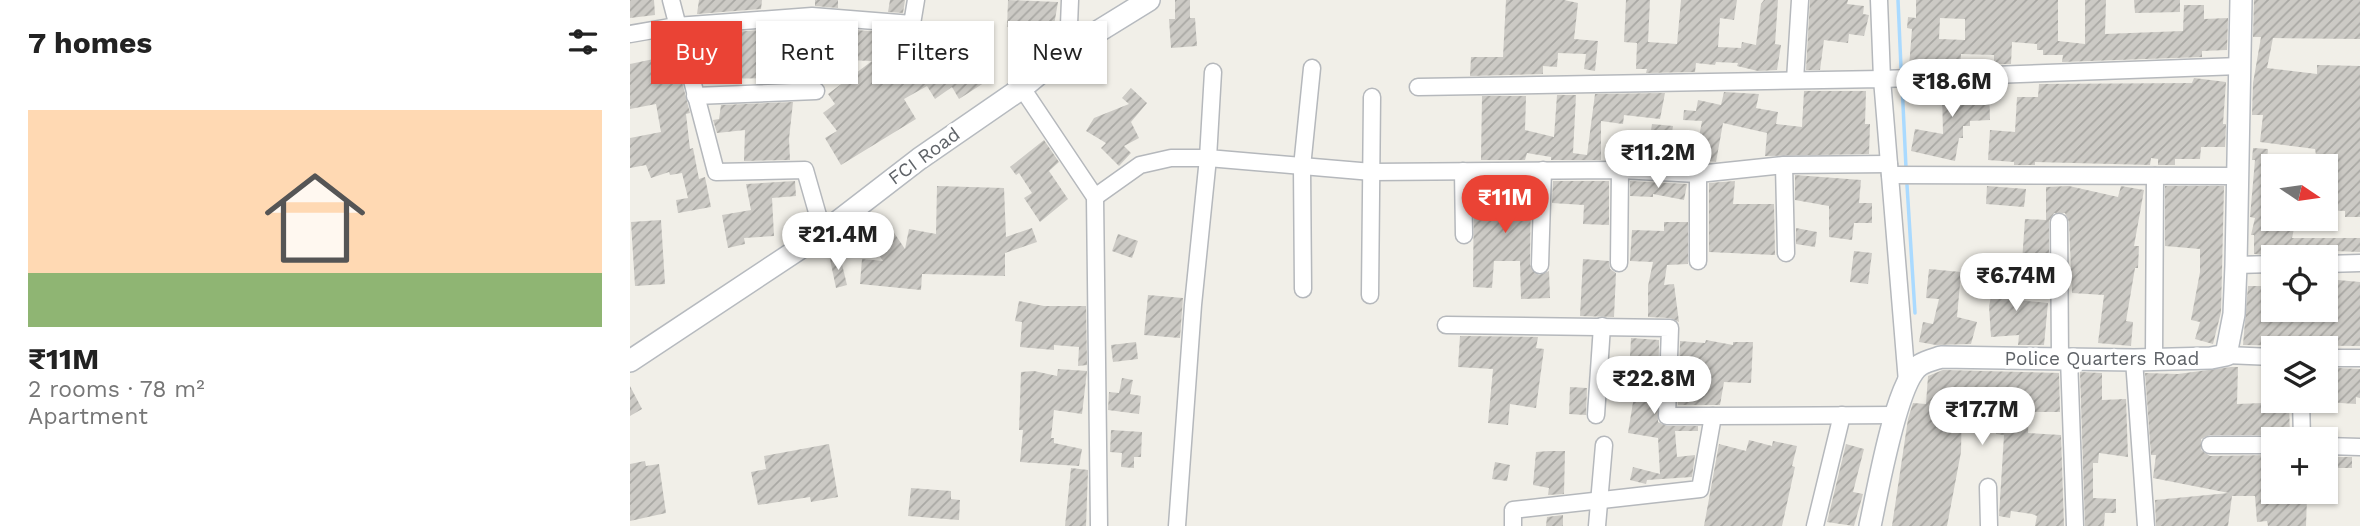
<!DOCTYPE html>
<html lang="en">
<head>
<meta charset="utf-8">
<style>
  :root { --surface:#fff; --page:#f6f6f6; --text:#222; --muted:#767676; --accent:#ea4335 }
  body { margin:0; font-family:"Work Sans",sans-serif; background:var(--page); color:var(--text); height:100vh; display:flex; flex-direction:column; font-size:26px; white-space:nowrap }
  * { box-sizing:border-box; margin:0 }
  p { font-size:23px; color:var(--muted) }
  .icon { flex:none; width:38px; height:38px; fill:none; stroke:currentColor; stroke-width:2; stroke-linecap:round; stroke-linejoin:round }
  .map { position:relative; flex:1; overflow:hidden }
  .sheet { display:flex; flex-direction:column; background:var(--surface); width:630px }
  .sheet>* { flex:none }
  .banner { position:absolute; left:21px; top:21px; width:665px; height:63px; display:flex; gap:14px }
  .needle { width:46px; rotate:103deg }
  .fabs { position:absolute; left:1631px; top:154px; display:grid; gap:14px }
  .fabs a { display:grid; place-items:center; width:77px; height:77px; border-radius:0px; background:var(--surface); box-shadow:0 2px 5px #0004; font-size:35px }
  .price { position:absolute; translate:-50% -60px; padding:0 16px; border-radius:24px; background:#fff; color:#222; font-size:23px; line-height:46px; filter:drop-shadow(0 2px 4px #0008) }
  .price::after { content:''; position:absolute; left:50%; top:42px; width:21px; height:16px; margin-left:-10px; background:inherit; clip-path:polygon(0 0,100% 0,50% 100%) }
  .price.current { background:var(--accent); color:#fff }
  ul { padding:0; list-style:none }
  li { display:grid; align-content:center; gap:14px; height:371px; padding:0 28px }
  li span { display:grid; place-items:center; height:217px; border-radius:0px; color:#555 }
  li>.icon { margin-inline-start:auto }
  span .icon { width:126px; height:126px; fill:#fffc; stroke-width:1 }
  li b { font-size:30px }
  h2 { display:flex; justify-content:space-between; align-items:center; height:84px; padding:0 28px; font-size:30px }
  .tag { padding:0 24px; border-radius:0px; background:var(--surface); box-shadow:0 2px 5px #0004; font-size:24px; line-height:63px }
  .tag.current { background:var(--accent); color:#fff }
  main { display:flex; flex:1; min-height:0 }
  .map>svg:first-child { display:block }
</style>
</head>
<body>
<main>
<section class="sheet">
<h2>7 homes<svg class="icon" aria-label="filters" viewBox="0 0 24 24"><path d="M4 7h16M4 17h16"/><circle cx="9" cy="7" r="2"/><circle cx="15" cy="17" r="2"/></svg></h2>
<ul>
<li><span style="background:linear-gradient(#ffd9b3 75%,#8fb573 0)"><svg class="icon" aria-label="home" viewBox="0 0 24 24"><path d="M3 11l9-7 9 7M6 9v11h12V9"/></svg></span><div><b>₹11M</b><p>2 rooms · 78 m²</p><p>Apartment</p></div></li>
</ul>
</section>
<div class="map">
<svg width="1730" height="526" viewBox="0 0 1730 526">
  <defs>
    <pattern id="building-hatch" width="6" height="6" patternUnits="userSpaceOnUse" patternTransform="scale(1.75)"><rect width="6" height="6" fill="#cccac5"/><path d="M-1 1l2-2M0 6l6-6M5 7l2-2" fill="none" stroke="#a9a8a4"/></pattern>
  </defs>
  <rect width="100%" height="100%" fill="#f1efe8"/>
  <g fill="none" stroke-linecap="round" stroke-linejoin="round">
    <g stroke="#aadaff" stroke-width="3.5">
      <polyline points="1268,0 1271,68"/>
      <polyline points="1272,84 1276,168"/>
      <polyline points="1277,185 1285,313"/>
    </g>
  </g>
  <g fill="url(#building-hatch)" fill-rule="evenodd">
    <polygon points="0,0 24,0 25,15 0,18"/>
    <polygon points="69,0 132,0 131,9 67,14"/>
    <polygon points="185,0 208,0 208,8 185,6"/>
    <polygon points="260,0 275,0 273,13 258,12"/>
    <polygon points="378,0 428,2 423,31 377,27"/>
    <polygon points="545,0 560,0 560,18 565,18 567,46 541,48 539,19 545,19"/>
    <polygon points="876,0 934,0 948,3 944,39 968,41 965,71 954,69 956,54 928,53 927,67 913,66 913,74 840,76 841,57 873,57"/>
    <polygon points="996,0 1020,0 1018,42 1047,44 1051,0 1107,0 1104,20 1090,18 1088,47 1111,48 1112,42 1126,45 1131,4 1134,0 1148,0 1145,44 1151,45 1147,70 1128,71 1107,66 1108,63 1086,62 1085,65 1066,63 1065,72 1016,73 1017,69 1006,69 1007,43 994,42"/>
    <polygon points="1180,0 1218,0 1217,4 1234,6 1233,14 1239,15 1234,36 1219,34 1218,43 1194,40 1190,70 1176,70"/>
    <path d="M1286 0H1428V41L1455 44V0H1476L1475 34 1553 31 1554 5H1574V19L1598 18 1597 50 1572 51V57L1432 62 1433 55H1413V50H1407V44L1382 42 1381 64H1364V55L1331 54 1330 66 1279 67 1282 29 1277 28 1278 17 1286 18ZM1310 18 1335 19V40L1309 39Z"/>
    <polygon points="1504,0 1550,0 1550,12 1505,13"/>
    <polygon points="1624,0 1730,0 1730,39 1643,38 1637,68 1687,74 1687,65 1730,66 1730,217 1715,217 1715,211 1696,210 1696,166 1688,166 1685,149 1630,142 1633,115 1622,115 1623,83 1631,37 1623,37"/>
    <polygon points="323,25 335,45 343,39 357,61 351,66 360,79 329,99 322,87 305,99 297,86 274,99 286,119 211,165 195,138 207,131 193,113 205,104 198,94 242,61 217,60 183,52 179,73 153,67 153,78 72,79 73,45 63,44 62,41 63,35 159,28 159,33 186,31 185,27 267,33 267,58"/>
    <polygon points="38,56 42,76 50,74 60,113 56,114 60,149 63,148 69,179 75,177 81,207 48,213 46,200 58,198 52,173 40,175 39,172 21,178 16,165 0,168 0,138 31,132 26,104 0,109 0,64"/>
    <polygon points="1564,78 1596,82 1593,124 1596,124 1595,147 1571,147 1570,159 1545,159 1545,165 1528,165 1528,159 1521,158 1520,165 1405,162 1405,165 1384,165 1384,162 1358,160 1360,130 1385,132 1387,97 1408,97 1409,84 1562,83"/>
    <polygon points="1359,86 1360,120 1340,121 1340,126 1333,126 1333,138 1329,138 1325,161 1281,151 1285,129 1313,134 1312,92 1280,96 1280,88"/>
    <polygon points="501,88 517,103 501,122 509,138 494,146 501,153 489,166 471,148 476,143 456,131 464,118 499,104 492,98"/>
    <polygon points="1174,91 1236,91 1235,124 1240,124 1239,154 1135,156 1137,133 1093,123 1086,162 1065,159 1072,121 1053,120 1054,110 1066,111 1068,100 1091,105 1094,92 1129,94 1126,108 1148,112 1146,124 1172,127"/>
    <polygon points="1035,93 1030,119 994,115 993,124 971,121 971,160 921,160 921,157 897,153 895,160 851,160 852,96 896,96 895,130 924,137 927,95 946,95 943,153 957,155 965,94"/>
    <polygon points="163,102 159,139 160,160 114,161 115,130 87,133 83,120 89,119 91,105"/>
    <polygon points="1022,124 1043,126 1038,159 1017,157"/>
    <polygon points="414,140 429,162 419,171 438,199 410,222 394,198 402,193 389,173 386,175 380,167"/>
    <polygon points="1623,148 1638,149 1636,173 1643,174 1643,219 1665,224 1662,238 1730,238 1730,252 1704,251 1688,257 1624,254 1624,235 1621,235 1625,218 1620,217 1625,160 1622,160"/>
    <polygon points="1165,175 1231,180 1229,203 1242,203 1242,223 1224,223 1222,240 1199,237 1199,206 1165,200"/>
    <polygon points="165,181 166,196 142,198 144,236 114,238 115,244 98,248 92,215 121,210 116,184"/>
    <polygon points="901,181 900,265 909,275 919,271 920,298 891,299 890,261 864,261 862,288 843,287 844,182"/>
    <polygon points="923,181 979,181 979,225 953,224 954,205 922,203"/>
    <polygon points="1000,181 1057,184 1054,200 1023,194 1023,197 1000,196"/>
    <polygon points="1105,181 1103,204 1144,204 1145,255 1079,252 1079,183"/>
    <polygon points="307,186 374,188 376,237 402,228 407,242 375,253 375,276 292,274 291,290 230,284 232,259 253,261 235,235 256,221 275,249 279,229 306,234"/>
    <polygon points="1357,186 1396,189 1394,207 1356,204"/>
    <polygon points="1439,186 1488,197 1491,186 1514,190 1504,246 1509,246 1508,268 1505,268 1496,321 1503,322 1501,346 1468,343 1474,295 1442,293 1439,222 1435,213 1424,213 1419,221 1419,276 1391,276 1395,219 1416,220 1416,187"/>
    <polygon points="1535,186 1594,186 1591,312 1583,344 1565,339 1570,322 1561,320 1570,272 1570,249 1535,246"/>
    <polygon points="31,220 35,284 5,286 1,222"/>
    <polygon points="1034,222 1058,222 1058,264 1037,265 1034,285 1044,284 1049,322 1040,318 1018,317 1018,286 1023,262 1000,261 1002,230 1034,231"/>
    <polygon points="1166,228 1187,232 1185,247 1166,244"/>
    <polygon points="488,234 508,241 502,258 482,251"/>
    <polygon points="1224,251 1242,253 1238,284 1220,282"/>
    <polygon points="210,256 217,285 206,288 200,259"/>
    <polygon points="953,259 979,261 980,269 986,273 984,317 950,316"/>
    <polygon points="1299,269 1331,272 1327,317 1347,322 1341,344 1306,345 1289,342 1293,322 1303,324 1309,299 1296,298"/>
    <polygon points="1367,273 1390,275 1387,300 1418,303 1414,345 1388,345 1389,335 1361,337 1359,306 1362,293 1365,294"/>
    <polygon points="1697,279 1730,282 1730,346 1613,345 1618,286 1643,286 1643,311 1697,314"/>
    <polygon points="518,295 553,298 550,338 514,335"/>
    <polygon points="389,301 414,306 456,306 457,365 448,366 449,347 424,345 424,350 390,347 392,322 385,321"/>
    <polygon points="830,336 908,337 906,348 914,349 906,408 880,404 878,425 858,423 863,369 828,367"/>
    <polygon points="1001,338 1029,340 1028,422 1037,426 1068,426 1068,431 1045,431 1047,457 1065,455 1062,477 1017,480 1016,484 1000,480 1003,467 1030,474 1028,438 998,433 1006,384 1001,383 1006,357 1000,357"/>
    <polygon points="1076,340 1103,345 1103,342 1123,342 1121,383 1094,382 1090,405 1048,405 1050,341 1075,343"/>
    <polygon points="506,342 508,359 483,362 481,345"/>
    <polygon points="1601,367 1608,367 1607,404 1633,403 1638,375 1643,375 1643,403 1659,402 1660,439 1643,435 1580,435 1571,439 1571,450 1580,456 1643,455 1643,492 1654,492 1652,496 1677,497 1676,526 1638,526 1637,521 1627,522 1625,496 1602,496 1598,526 1526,526 1525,500 1599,493 1523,478 1526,455 1521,455 1515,373 1548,374"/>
    <polygon points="1707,368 1730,369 1730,398 1726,397 1726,404 1696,402 1696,372 1707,372"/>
    <polygon points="428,369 457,371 452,414 424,410 421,438 424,438 424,443 452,449 449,466 390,462 393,430 389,430 391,372 404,371 427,376"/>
    <polygon points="1313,370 1429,373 1430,412 1399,412 1398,433 1431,435 1434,526 1405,526 1407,516 1402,514 1381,511 1380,518 1369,516 1374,435 1366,434 1367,405 1332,403 1331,452 1317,526 1262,526 1278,419 1283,403 1296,404 1298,376"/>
    <polygon points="1450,372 1472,373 1472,400 1496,399 1498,457 1469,453 1468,463 1463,463 1463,498 1486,499 1486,513 1475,513 1474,526 1455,526"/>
    <polygon points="492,378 503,380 500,394 511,396 509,414 478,410 479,392 489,393"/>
    <polygon points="0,386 12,409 0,416"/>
    <polygon points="940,387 957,388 956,415 939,414"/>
    <polygon points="481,430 512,432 511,457 504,457 504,468 491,467 492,453 480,452"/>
    <polygon points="1119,440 1142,446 1143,441 1167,446 1162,466 1165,467 1152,526 1074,526 1089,444 1116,451"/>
    <polygon points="199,444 208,497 181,502 180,497 128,505 121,472 136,469 134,456"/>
    <polygon points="1216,444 1234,449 1223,492 1233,494 1224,526 1197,522"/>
    <polygon points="919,451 935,451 934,494 918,495 919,488 903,485 906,452"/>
    <rect x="1696" y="457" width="26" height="11"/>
    <polygon points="15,461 16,466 29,464 36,513 0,521 0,464"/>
    <polygon points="865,462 880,465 877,481 862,479"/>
    <polygon points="441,468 458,470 456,526 435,526"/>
    <polygon points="281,488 321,491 321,499 330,500 329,520 278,516"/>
    <polygon points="933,515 933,526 916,526 917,517"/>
  </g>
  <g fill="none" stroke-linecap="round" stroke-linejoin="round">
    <g stroke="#b5b8bc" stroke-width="19">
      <g id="street">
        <polyline points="41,0 86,172 175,170 193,233"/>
        <polyline points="1249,0 1252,79 1610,66"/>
        <polyline points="0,34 46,26 182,16 282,24 286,0"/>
        <polyline points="438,50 440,0"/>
        <polyline points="583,72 578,158 742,172 990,170 1068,174 1154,165 1259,164"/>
        <polyline points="1165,80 1170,0"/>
        <polyline points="788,87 1252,79 1277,382"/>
        <polyline points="392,88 465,197 469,526"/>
        <polyline points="65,96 186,91"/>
        <polyline points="1154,165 1156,253"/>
        <polyline points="833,171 834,235"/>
        <polyline points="1260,175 1607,176"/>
        <polyline points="465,197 510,165 541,158 578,158 563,305 547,526"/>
        <polyline points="1429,222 1430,358"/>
        <polyline points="1068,261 1068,174"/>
        <polyline points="989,263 990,170"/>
        <polyline points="1696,264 1730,263"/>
        <polyline points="910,265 913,170"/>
        <polyline points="1606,265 1643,264"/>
        <polyline points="673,289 672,167 682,68"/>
        <polyline points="740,295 742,97"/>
        <polyline points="816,325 1040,328 1037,416 1083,416"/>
        <polyline points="1596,355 1643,357"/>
        <polyline points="1439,358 1445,526"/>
        <polyline points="1524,358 1525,176"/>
        <polyline points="1696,358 1730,358"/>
        <polyline points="1504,360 1516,526"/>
        <polyline points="1671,401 1672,439"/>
        <polyline points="966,415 972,326"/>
        <polyline points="1580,445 1643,445"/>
        <polyline points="1696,446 1730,447"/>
        <polyline points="1358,487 1359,526"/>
        <polyline points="883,526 883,510 1070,489 1083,416 1266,415"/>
        <polyline points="967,526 974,445"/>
        <polyline points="1185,526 1212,415"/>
      </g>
    </g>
    <g stroke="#b6babf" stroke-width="24">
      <g id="secondary">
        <polyline points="0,361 193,233 289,159 392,88 438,50 519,0"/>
        <path d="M1240 526C1247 495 1266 381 1290 365 1296 361 1305 359 1311 357L1504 360 1581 358 1596 355 1604 314 1606 265 1611 0"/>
      </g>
    </g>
    <use href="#street" stroke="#fff" stroke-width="16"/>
    <use href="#secondary" stroke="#fff" stroke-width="21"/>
  </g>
  <g text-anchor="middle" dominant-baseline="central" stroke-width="7" stroke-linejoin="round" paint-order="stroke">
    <g font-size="19" fill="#5f6368" stroke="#fff">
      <text transform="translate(294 156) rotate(-36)">FCI Road</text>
      <text x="1472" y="358">Police Quarters Road</text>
    </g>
  </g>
</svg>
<div class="fabs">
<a><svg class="needle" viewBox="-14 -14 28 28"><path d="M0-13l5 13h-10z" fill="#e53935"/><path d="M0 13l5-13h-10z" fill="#767676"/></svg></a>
<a><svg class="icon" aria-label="locate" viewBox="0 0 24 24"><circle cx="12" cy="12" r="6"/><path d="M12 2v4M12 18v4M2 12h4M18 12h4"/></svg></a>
<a><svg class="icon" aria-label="layers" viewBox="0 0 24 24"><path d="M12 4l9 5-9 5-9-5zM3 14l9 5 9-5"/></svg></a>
<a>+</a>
</div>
<b class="price" style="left:1322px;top:119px">₹18.6M</b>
<b class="price" style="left:1028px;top:190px">₹11.2M</b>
<b class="price current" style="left:875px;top:235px">₹11M</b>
<b class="price" style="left:208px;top:272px">₹21.4M</b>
<b class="price" style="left:1386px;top:313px">₹6.74M</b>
<b class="price" style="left:1024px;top:416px">₹22.8M</b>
<b class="price" style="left:1352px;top:447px">₹17.7M</b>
<div class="banner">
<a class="tag current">Buy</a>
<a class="tag">Rent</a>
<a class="tag">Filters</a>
<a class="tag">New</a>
</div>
</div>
</main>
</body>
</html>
